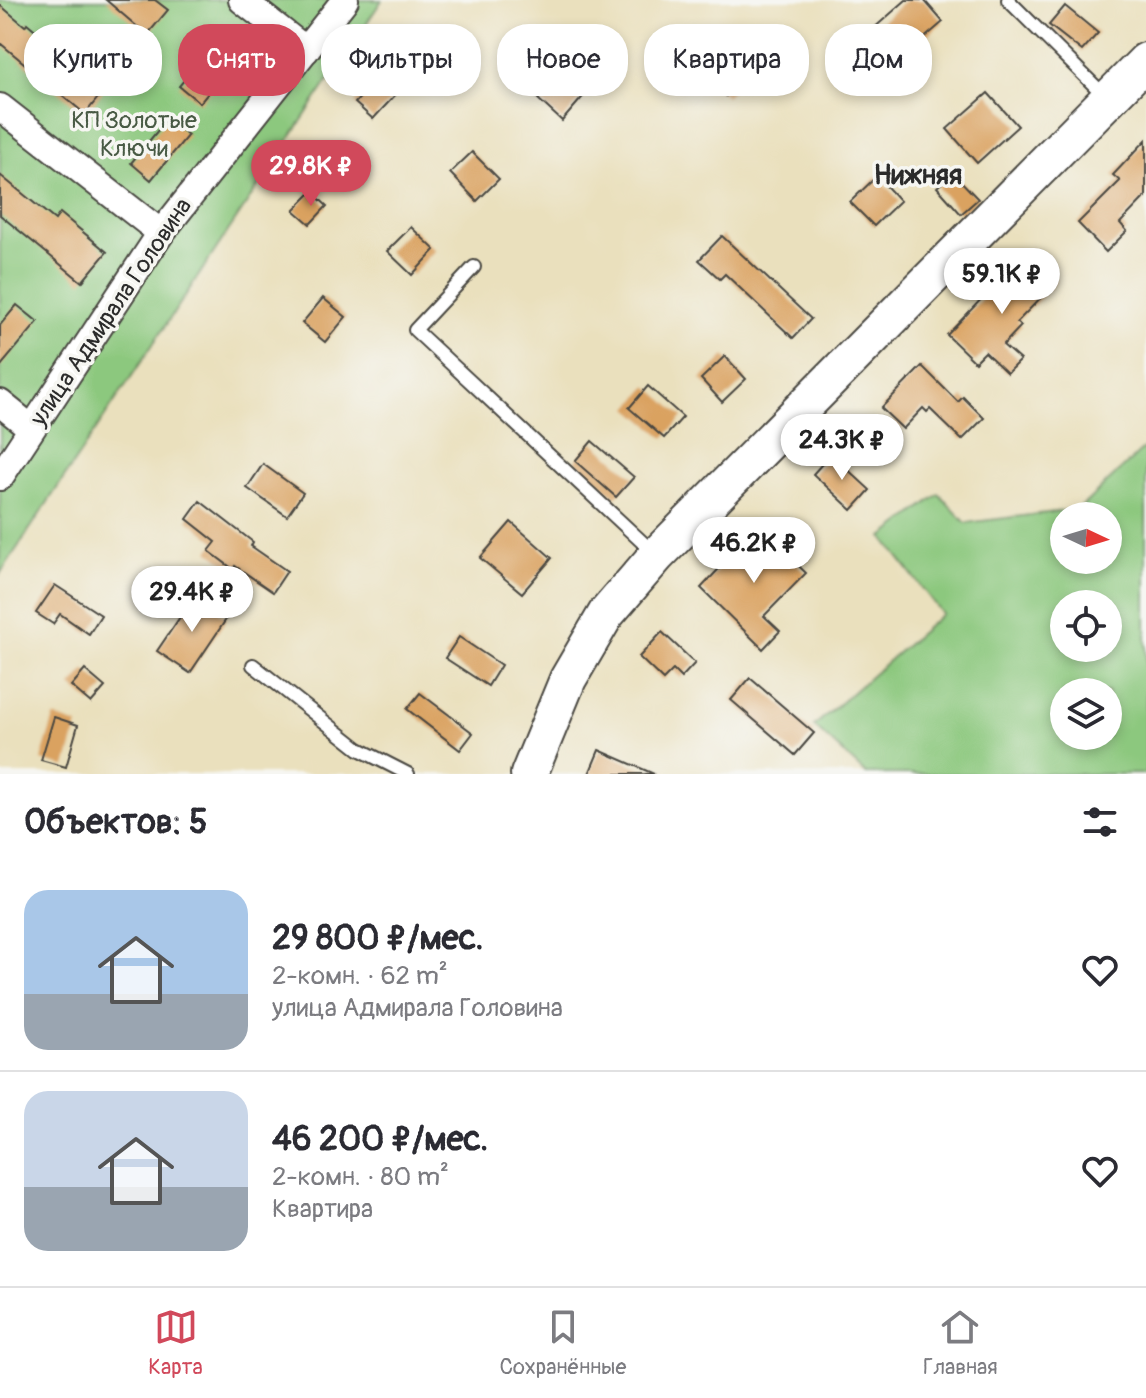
<!DOCTYPE html>
<html lang="ru">
<head>
<meta charset="utf-8">
<style>
  :root { --surface:#fff; --page:#f2f2f3; --text:#2b2b33; --muted:#7c7c81; --line:#e1e1e2; --accent:#d1495b }
  body { margin:0; font-family:Pangolin,sans-serif; background:var(--page); color:var(--text); height:100vh; display:flex; flex-direction:column; font-size:30px; white-space:nowrap }
  * { box-sizing:border-box; margin:0 }
  p { font-size:26px; color:var(--muted) }
  .icon { flex:none; width:44px; height:44px; fill:none; stroke:currentColor; stroke-width:2; stroke-linecap:round; stroke-linejoin:round }
  .map { position:relative; height:774px; overflow:hidden }
  .side { display:flex; flex-direction:column; background:var(--surface); flex:1 }
  .side>* { flex:none }
  .top-card { position:absolute; left:24px; top:24px; width:1098px; height:72px; display:flex; gap:16px }
  .needle { width:52px; rotate:94deg }
  .fabs { position:absolute; left:1050px; top:502px; display:grid; gap:16px }
  .fabs a { display:grid; place-items:center; width:72px; height:72px; border-radius:50%; background:var(--surface); box-shadow:0 4px 12px #0003; font-size:40px }
  .price { position:absolute; translate:-50% -68px; padding:0 18px; border-radius:28px; background:#fff; color:#222; font-size:26px; line-height:52px; filter:drop-shadow(0 2px 4px #0008) }
  .price::after { content:''; position:absolute; left:50%; top:48px; width:24px; height:18px; margin-left:-12px; background:inherit; clip-path:polygon(0 0,100% 0,50% 100%) }
  .price.on { background:var(--accent); color:#fff }
  ul { padding:0; list-style:none }
  li { display:flex; align-items:center; gap:24px; height:200px; padding:0 24px }
  li+li { border-top:2px solid var(--line) }
  li span { display:grid; place-items:center; flex:none; width:224px; height:160px; border-radius:24px; color:#555 }
  li>.icon { margin-inline-start:auto }
  span .icon { width:96px; height:96px; fill:#fffc; stroke-width:1 }
  li b { font-size:34px }
  h2 { display:flex; justify-content:space-between; align-items:center; height:96px; padding:0 24px; font-size:34px }
  .tag { padding:0 28px; border-radius:32px; background:var(--surface); box-shadow:0 4px 12px #0003; font-size:28px; line-height:72px }
  .tag.on { background:var(--accent); color:#fff }
  .dock { display:flex; justify-content:space-around; align-items:center; height:112px; border-top:2px solid var(--line); background:var(--surface); font-size:22px; color:var(--muted) }
  .dock a { display:grid; justify-items:center; gap:4px }
  .dock .on { color:var(--accent) }
  .map>svg:first-child { display:block }
</style>
</head>
<body>
<div class="map">
<svg width="1146" height="774" viewBox="0 0 1146 774">
  <rect width="100%" height="100%" fill="#f6f6f2"/>
  <filter id="ink" filterUnits="userSpaceOnUse"><feTurbulence type="fractalNoise" baseFrequency=".0125" numOctaves="2"/><feDisplacementMap in="SourceGraphic" scale="16" xChannelSelector="R" yChannelSelector="G"/><feConvolveMatrix kernelMatrix="1 2 1 2 8 2 1 2 1" color-interpolation-filters="sRGB"/></filter>
  <filter id="wash" filterUnits="userSpaceOnUse"><feTurbulence type="fractalNoise" baseFrequency=".006" numOctaves="4" result="noise"/><feDisplacementMap in="SourceGraphic" scale="32" xChannelSelector="R" yChannelSelector="G"/><feGaussianBlur stdDeviation="1.8" result="paint"/><feColorMatrix in="noise" values="0 0 0 0 0 0 0 0 0 0 0 0 0 0 0 0 0 1.4 0 .05"/><feComposite in="paint" operator="in"/></filter>
  <g filter="url(#wash)">
    <rect width="100%" height="100%" fill="#eae0bd"/>
    <g fill="#8cc87e" stroke="#5c7a54" stroke-width="2" fill-rule="evenodd">
      <polygon points="0,0 382,0 0,574"/>
      <path d="M1146 446V774H866L814 726 942 614 883 537 939 494 966 523 1079 509ZM1108 516V560H1064V516ZM1108 604V648H1064V604ZM1108 692V736H1064V692Z"/>
    </g>
    <g id="blocks">
      <g fill="#daa261">
        <polygon points="106,0 155,0 168,10 147,35"/>
        <polygon points="906,0 924,0 943,22 900,59 873,29"/>
        <polygon points="0,5 25,26 27,23 105,89 85,114 0,43"/>
        <polygon points="1065,6 1098,33 1082,51 1049,25"/>
        <polygon points="220,37 240,54 200,103 179,86"/>
        <polygon points="738,44 758,66 726,96 706,74"/>
        <polygon points="563,70 587,92 562,121 538,99"/>
        <polygon points="381,74 399,91 373,119 355,103"/>
        <polygon points="988,93 1018,126 977,163 947,129"/>
        <polygon points="168,118 188,135 151,180 131,163"/>
        <polygon points="1146,140 1146,196 1120,223 1127,231 1106,252 1078,223 1120,181 1113,175"/>
        <polygon points="472,152 499,179 477,201 450,173"/>
        <polygon points="953,173 978,199 961,214 937,187"/>
        <polygon points="0,175 55,220 60,213 107,252 82,282 0,215"/>
        <polygon points="877,176 900,201 874,226 850,202"/>
        <polygon points="312,192 327,206 310,224 294,210"/>
        <polygon points="411,227 435,250 412,275 387,251"/>
        <polygon points="722,236 811,319 793,338 725,274 720,279 699,260"/>
        <polygon points="1032,257 1057,281 1017,322 1021,326 1003,345 1020,360 1007,373 985,352 975,362 947,335 987,293 993,298"/>
        <polygon points="323,298 346,317 325,342 302,323"/>
        <polygon points="17,305 38,322 0,367 0,325"/>
        <polygon points="725,356 746,379 722,402 701,379"/>
        <polygon points="922,366 958,402 963,397 984,418 962,440 930,409 927,412 923,408 903,429 881,408"/>
        <polygon points="648,386 683,417 664,438 629,408"/>
        <polygon points="592,441 634,477 616,497 575,461"/>
        <polygon points="831,454 870,490 852,510 813,474"/>
        <polygon points="263,464 303,493 287,516 247,488"/>
        <polygon points="200,501 253,542 251,546 287,571 273,592 235,566 233,569 209,551 216,542 187,519"/>
        <polygon points="511,522 552,558 522,593 480,558"/>
        <polygon points="758,527 806,573 764,616 780,631 763,649 701,588"/>
        <polygon points="55,585 101,615 89,634 60,614 53,624 36,613"/>
        <polygon points="195,595 227,618 190,673 157,651"/>
        <polygon points="662,632 695,663 681,678 673,670 663,680 639,657"/>
        <polygon points="459,637 501,665 488,686 445,658"/>
        <polygon points="85,670 105,687 91,703 71,686"/>
        <polygon points="750,678 814,733 795,755 731,700"/>
        <polygon points="420,693 473,733 460,750 407,709"/>
        <polygon points="54,717 78,725 66,767 41,760"/>
        <polygon points="599,750 654,774 589,774"/>
      </g>
    </g>
  </g>
  <g filter="url(#ink)">
    <use href="#blocks" fill-opacity="0" stroke="#484641" stroke-width="2"/>
    <g fill="none" stroke-linecap="round" stroke-linejoin="round">
      <g stroke="#484641" stroke-width="16">
        <g id="lane">
          <polyline points="1008,0 1105,96"/>
          <polyline points="474,267 415,330 654,553"/>
          <polyline points="253,665 359,749 408,774"/>
        </g>
      </g>
      <g stroke="#484641" stroke-width="30">
        <g id="street">
          <polyline points="242,0 306,50"/>
          <polyline points="0,107 161,233"/>
          <polyline points="0,403 31,428"/>
          <polyline points="0,477 161,233 345,0"/>
        </g>
      </g>
      <g stroke="#484641" stroke-width="40">
        <polyline id="secondary" points="529,774 568,679 606,614 657,555 1146,61"/>
      </g>
      <use href="#lane" stroke="#fff" stroke-width="12"/>
      <use href="#street" stroke="#fff" stroke-width="26"/>
      <use href="#secondary" stroke="#fff" stroke-width="36"/>
    </g>
  </g>
  <g text-anchor="middle" dominant-baseline="central" stroke-width="7" stroke-linejoin="round" paint-order="stroke">
    <g font-size="24" fill="#485a44" stroke="#f6f6f2">
      <text x="134" y="120">КП Золотые<tspan x="134" dy="28">Ключи</tspan></text>
    </g>
    <g font-size="24" fill="#2b2b2b" stroke="#f6f6f2">
      <text transform="translate(111 312) rotate(-56)">улица Адмирала Головина</text>
    </g>
    <g font-size="28" font-weight="bold" fill="#2b2b2b" stroke="#f6f6f2">
      <text x="918" y="175">Нижняя</text>
    </g>
  </g>
</svg>
<div class="fabs">
<a><svg class="needle" viewBox="-14 -14 28 28"><path d="M0-13l5 13h-10z" fill="#e53935"/><path d="M0 13l5-13h-10z" fill="#7c7c81"/></svg></a>
<a><svg class="icon" aria-label="locate" viewBox="0 0 24 24"><circle cx="12" cy="12" r="6"/><path d="M12 2v4M12 18v4M2 12h4M18 12h4"/></svg></a>
<a><svg class="icon" aria-label="layers" viewBox="0 0 24 24"><path d="M12 4l9 5-9 5-9-5zM3 14l9 5 9-5"/></svg></a>
</div>
<b class="price on" style="left:311px;top:208px">29.8K ₽</b>
<b class="price" style="left:1002px;top:316px">59.1K ₽</b>
<b class="price" style="left:842px;top:482px">24.3K ₽</b>
<b class="price" style="left:754px;top:585px">46.2K ₽</b>
<b class="price" style="left:192px;top:634px">29.4K ₽</b>
<div class="top-card">
<a class="tag">Купить</a>
<a class="tag on">Снять</a>
<a class="tag">Фильтры</a>
<a class="tag">Новое</a>
<a class="tag">Квартира</a>
<a class="tag">Дом</a>
</div>
</div>
<section class="side">
<h2>Объектов: 5<svg class="icon" aria-label="filters" viewBox="0 0 24 24"><path d="M4 7h16M4 17h16"/><circle cx="9" cy="7" r="2"/><circle cx="15" cy="17" r="2"/></svg></h2>
<ul>
<li><span style="background:linear-gradient(#a9c7e8 65%,#9aa5b1 0)"><svg class="icon" aria-label="home" viewBox="0 0 24 24"><path d="M3 11l9-7 9 7M6 9v11h12V9"/></svg></span><div><b>29 800 ₽/мес.</b><p>2-комн. · 62 m²</p><p>улица Адмирала Головина</p></div><svg class="icon" aria-label="heart" viewBox="0 0 24 24"><path d="M12 20l-8-8c-3-5 5-10 8-4 3-6 11-1 8 4z"/></svg></li>
<li><span style="background:linear-gradient(#c9d6e8 60%,#9aa5b1 0)"><svg class="icon" aria-label="home" viewBox="0 0 24 24"><path d="M3 11l9-7 9 7M6 9v11h12V9"/></svg></span><div><b>46 200 ₽/мес.</b><p>2-комн. · 80 m²</p><p>Квартира</p></div><svg class="icon" aria-label="heart" viewBox="0 0 24 24"><path d="M12 20l-8-8c-3-5 5-10 8-4 3-6 11-1 8 4z"/></svg></li>
</ul>
</section>
<nav class="dock">
<a class="on"><svg class="icon" aria-label="map" viewBox="0 0 24 24"><path d="M3 6l6-2 6 2 6-2v14l-6 2-6-2-6 2zM9 4v14M15 6v14"/></svg>Карта</a>
<a><svg class="icon" aria-label="saved" viewBox="0 0 24 24"><path d="M7 4h10v16l-5-4-5 4z"/></svg>Сохранённые</a>
<a><svg class="icon" aria-label="home" viewBox="0 0 24 24"><path d="M3 11l9-7 9 7M6 9v11h12V9"/></svg>Главная</a>
</nav>
</body>
</html>
